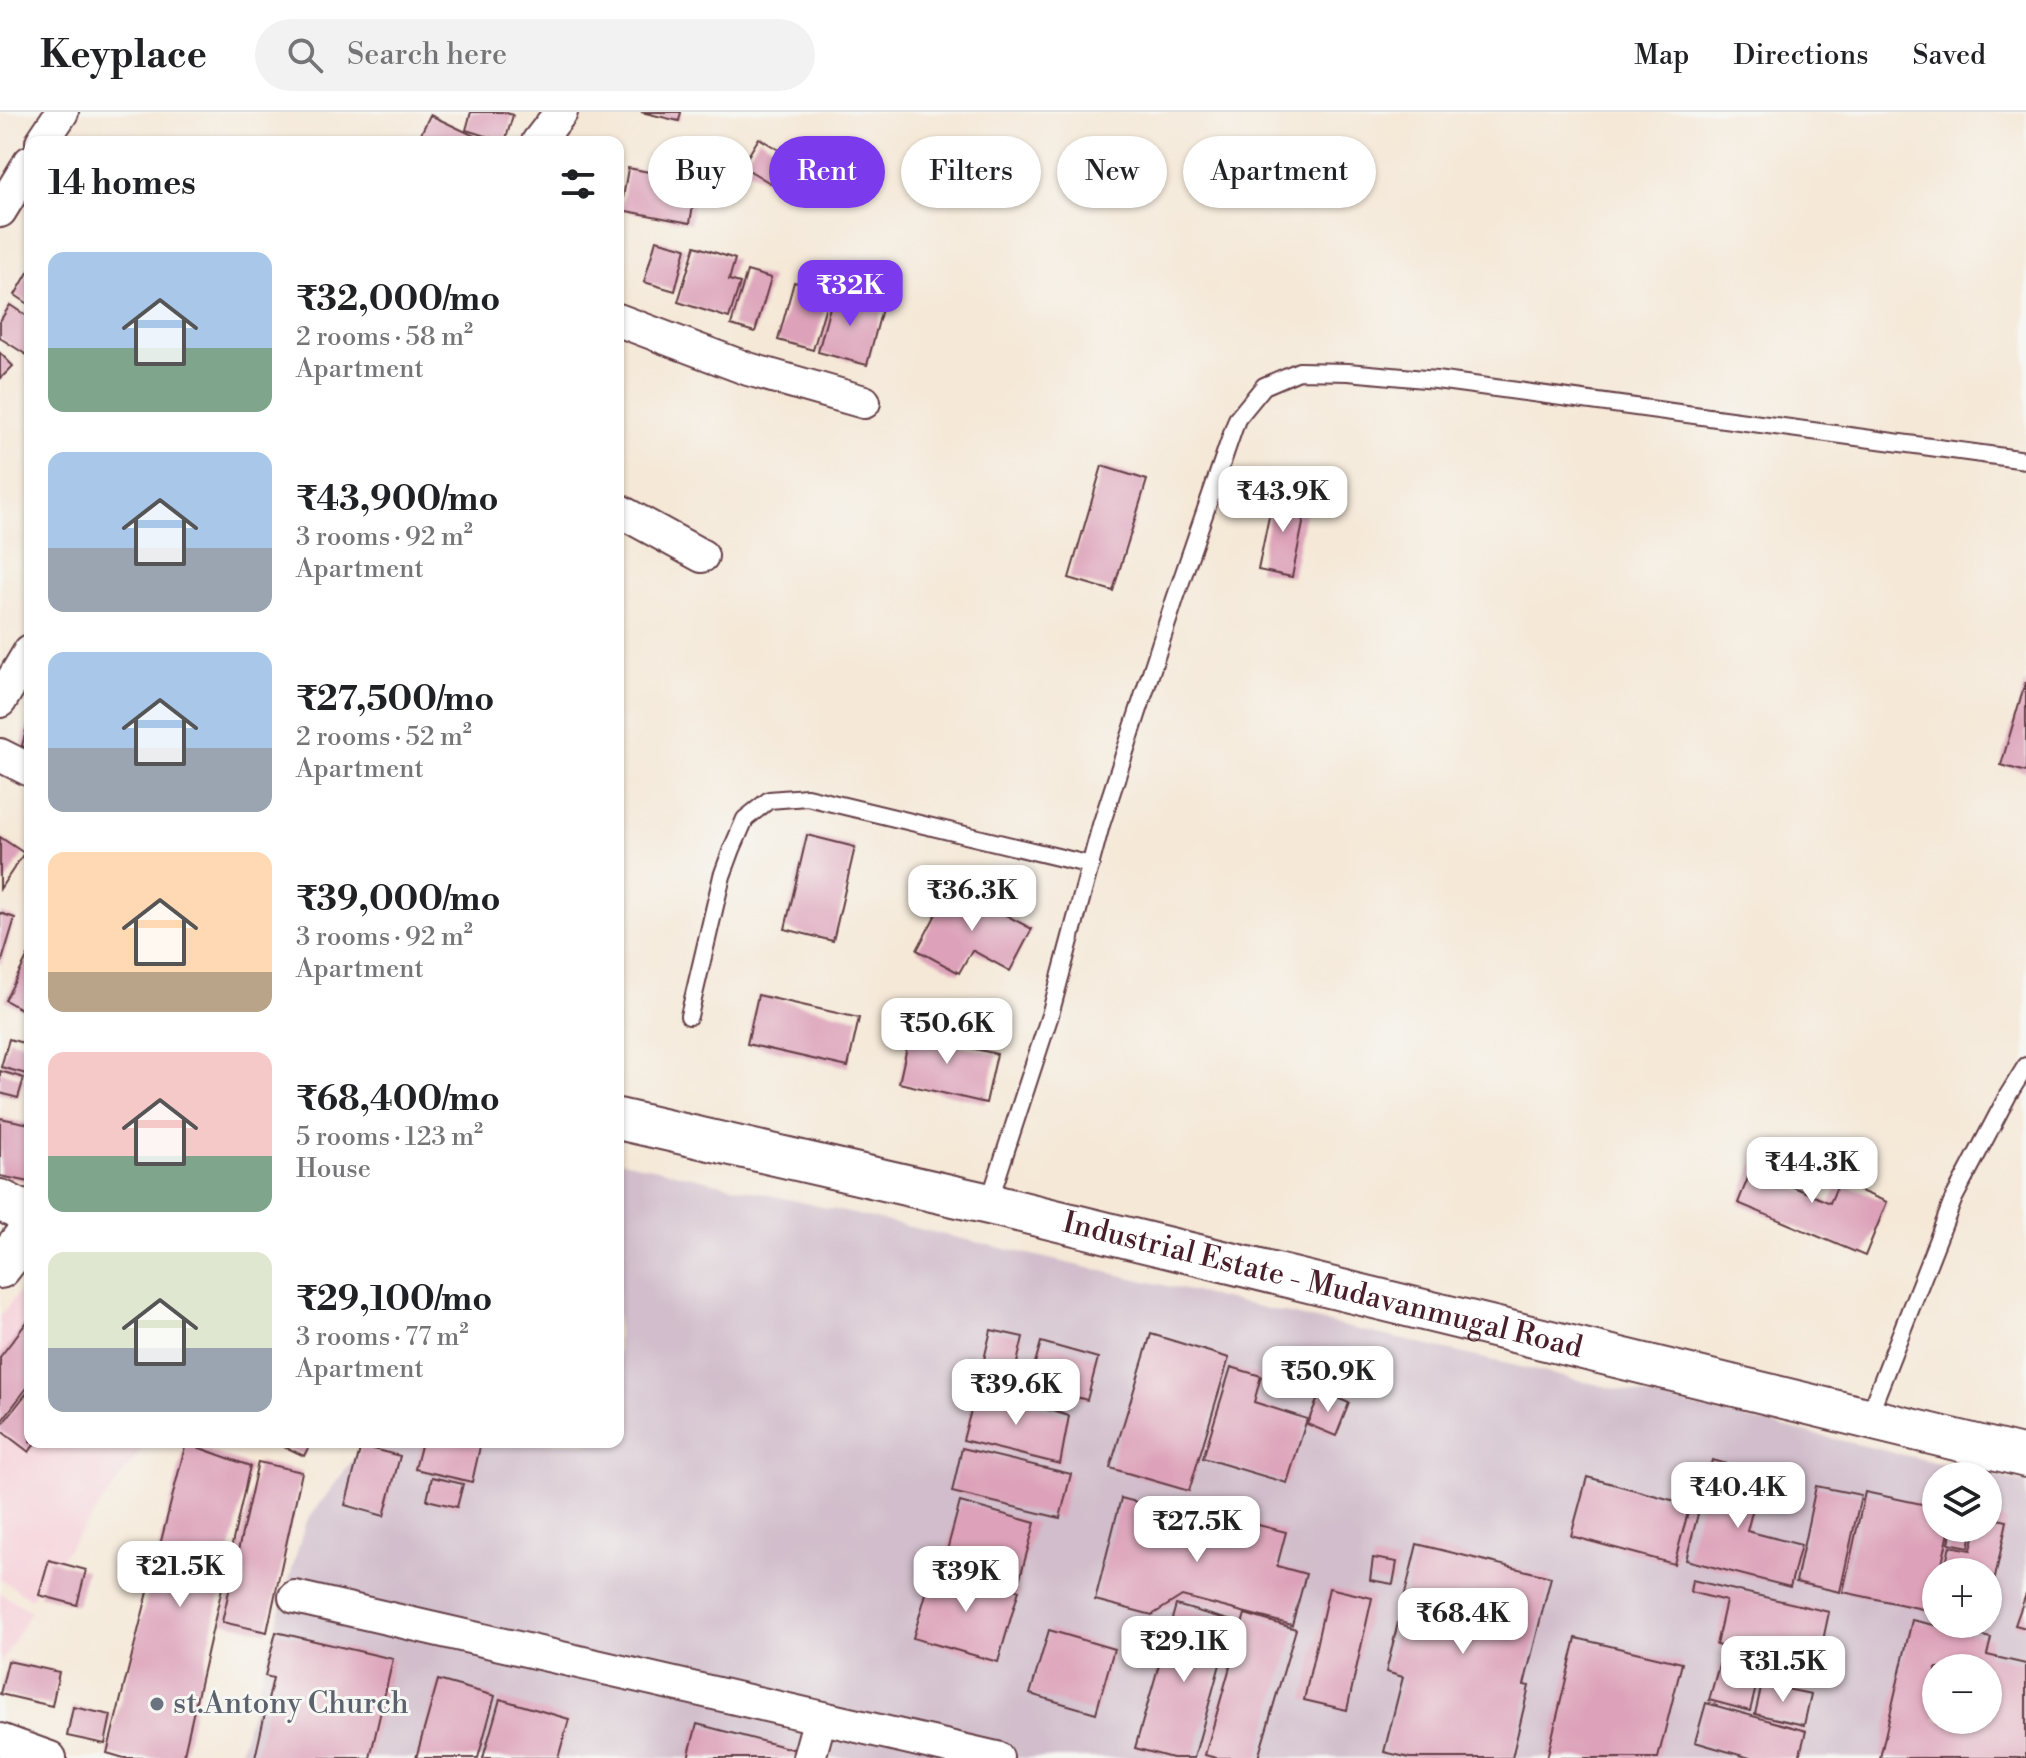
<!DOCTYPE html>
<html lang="en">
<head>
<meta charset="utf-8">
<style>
  :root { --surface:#fff; --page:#f2f2f2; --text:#202124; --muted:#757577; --line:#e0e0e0; --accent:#7c3aed }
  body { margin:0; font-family:"Libre Bodoni",serif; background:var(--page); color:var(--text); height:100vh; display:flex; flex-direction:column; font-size:30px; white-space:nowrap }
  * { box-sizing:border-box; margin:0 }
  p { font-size:26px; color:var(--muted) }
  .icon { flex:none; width:44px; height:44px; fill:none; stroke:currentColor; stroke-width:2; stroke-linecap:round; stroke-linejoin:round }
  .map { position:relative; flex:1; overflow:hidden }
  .panel { position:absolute; left:24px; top:24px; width:600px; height:1312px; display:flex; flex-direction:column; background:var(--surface); border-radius:16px; box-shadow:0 2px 6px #0004 }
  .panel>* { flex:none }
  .top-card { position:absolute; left:648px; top:24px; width:760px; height:72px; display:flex; gap:16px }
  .tools { position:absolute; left:1922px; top:1350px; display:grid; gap:16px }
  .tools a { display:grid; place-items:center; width:80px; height:80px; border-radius:50%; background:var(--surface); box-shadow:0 2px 6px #0004; font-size:40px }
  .price { position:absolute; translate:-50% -68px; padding:0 18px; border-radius:16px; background:#fff; color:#222; font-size:26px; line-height:52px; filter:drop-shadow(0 2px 4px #0008) }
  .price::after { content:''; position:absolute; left:50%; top:48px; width:24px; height:18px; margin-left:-12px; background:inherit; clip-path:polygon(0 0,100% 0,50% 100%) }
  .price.selected { background:var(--accent); color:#fff }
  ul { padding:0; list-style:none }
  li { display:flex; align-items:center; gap:24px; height:200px; padding:0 24px }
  li span { display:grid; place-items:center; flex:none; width:224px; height:160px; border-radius:16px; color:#555 }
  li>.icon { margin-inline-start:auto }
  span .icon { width:96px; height:96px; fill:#fffc; stroke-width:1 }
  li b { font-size:34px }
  h2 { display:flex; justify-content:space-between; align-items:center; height:96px; padding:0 24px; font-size:34px }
  .tag { padding:0 28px; border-radius:36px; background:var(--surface); box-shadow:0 2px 6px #0004; font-size:28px; line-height:72px }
  .tag.selected { background:var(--accent); color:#fff }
  header { display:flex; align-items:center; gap:48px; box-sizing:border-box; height:112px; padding:0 40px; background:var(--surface); border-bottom:2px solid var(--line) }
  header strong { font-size:38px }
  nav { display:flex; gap:44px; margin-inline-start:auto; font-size:28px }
  .search { width:560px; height:72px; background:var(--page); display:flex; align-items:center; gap:20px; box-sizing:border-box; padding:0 28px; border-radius:44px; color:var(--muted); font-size:30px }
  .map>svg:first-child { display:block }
</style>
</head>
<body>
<header>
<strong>Keyplace</strong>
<div class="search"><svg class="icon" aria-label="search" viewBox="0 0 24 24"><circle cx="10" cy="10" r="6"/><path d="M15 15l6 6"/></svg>Search here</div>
<nav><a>Map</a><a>Directions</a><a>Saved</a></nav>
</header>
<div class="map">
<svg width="2026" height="1646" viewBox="0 0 2026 1646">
  <rect width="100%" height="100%" fill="#f6f6f2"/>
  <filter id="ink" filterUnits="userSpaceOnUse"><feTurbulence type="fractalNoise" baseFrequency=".0125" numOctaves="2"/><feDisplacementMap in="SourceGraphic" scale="16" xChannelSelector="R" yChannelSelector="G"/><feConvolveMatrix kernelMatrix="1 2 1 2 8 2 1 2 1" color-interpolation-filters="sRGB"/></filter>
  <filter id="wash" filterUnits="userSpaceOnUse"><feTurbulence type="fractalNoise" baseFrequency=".006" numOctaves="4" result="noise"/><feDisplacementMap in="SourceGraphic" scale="32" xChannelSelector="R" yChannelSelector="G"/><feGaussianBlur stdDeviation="1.8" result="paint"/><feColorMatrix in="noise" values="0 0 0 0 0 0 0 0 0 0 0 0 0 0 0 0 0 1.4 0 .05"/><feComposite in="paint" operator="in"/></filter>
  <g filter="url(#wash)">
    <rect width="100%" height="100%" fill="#f5e8d7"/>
    <g fill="#f6cfd9">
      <polygon points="30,1165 30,1330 147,1330 31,1487 0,1467 0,1205"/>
      <polygon points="0,1481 31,1499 0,1553"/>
    </g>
    <path fill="#d1bdcb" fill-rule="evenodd" d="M618 1048 2026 1371V1646H238L305 1412 366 1330H618ZM1936 1364H1988V1416H1936ZM1936 1460H1988V1512H1936ZM1936 1556H1988V1608H1936Z"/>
    <g id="blocks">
      <g fill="#dda2b9" fill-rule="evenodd">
        <polygon points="471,0 503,0 513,3 505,30 466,18"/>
        <polygon points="641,0 681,0 679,9"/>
        <polygon points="430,3 487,30 417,30"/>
        <polygon points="759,26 787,43 770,71 742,54"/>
        <polygon points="628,56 697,69 690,111 621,98"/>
        <polygon points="656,128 686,136 675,179 644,170"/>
        <polygon points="695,134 735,147 729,168 740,171 729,206 678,190"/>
        <polygon points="30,157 30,193 15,183"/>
        <polygon points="747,159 771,166 755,220 731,213"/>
        <polygon points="794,170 830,180 813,238 778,228"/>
        <polygon points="834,180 883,193 867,253 818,240"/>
        <polygon points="10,193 30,206 30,245 0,226 0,209"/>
        <polygon points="0,241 13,254 0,267"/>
        <polygon points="1102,354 1147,368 1113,479 1069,466"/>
        <polygon points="1274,380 1308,387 1292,465 1258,458"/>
        <polygon points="2025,571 2026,571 2026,660 2001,653"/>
        <polygon points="29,607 30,607 30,637 22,634"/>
        <polygon points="807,723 855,735 833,829 785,817"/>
        <polygon points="0,725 24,741 0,777"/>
        <polygon points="951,774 1032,817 1010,859 972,838 959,861 917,838"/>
        <polygon points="0,801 15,806 1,852 0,852"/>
        <polygon points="30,840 30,902 5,888"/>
        <polygon points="758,883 859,906 848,955 747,932"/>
        <polygon points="912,913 943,920 941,929 997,942 986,991 899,971"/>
        <polygon points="9,927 30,933 30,963 1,955"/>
        <polygon points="0,959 24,966 18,986 0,981"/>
        <polygon points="0,1006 30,1012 30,1070 0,1064"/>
        <polygon points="1760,1036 1800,1053 1791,1074 1830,1091 1839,1070 1887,1090 1865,1144 1738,1091"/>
        <polygon points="30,1206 30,1272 0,1311 0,1245"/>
        <polygon points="991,1218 1023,1225 1014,1264 982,1256"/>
        <polygon points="1151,1222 1229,1246 1189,1379 1110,1356"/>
        <polygon points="1041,1230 1098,1246 1087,1288 1029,1272"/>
        <polygon points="1231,1255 1261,1264 1254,1290 1307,1307 1287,1371 1203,1346"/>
        <polygon points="977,1276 1069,1304 1060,1352 963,1328"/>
        <polygon points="30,1277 30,1330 36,1330 29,1340 0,1318 0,1315"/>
        <polygon points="1321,1279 1349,1291 1336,1324 1307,1312"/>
        <polygon points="275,1330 311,1330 304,1344"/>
        <polygon points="422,1330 481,1330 472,1370 415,1357"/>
        <polygon points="186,1331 250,1354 183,1646 124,1646 107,1641"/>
        <polygon points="361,1334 400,1344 384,1404 345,1393"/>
        <polygon points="962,1336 1071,1362 1060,1406 952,1380"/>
        <polygon points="1712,1348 1762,1362 1747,1419 1801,1433 1790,1475 1686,1448"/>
        <polygon points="258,1350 302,1360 267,1520 222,1510"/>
        <polygon points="432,1365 463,1372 457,1395 427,1388"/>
        <polygon points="1587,1365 1690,1393 1674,1452 1571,1424"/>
        <polygon points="1816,1374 1861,1383 1840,1480 1796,1470"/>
        <polygon points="1865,1380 1936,1395 1936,1416 1950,1416 1940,1460 1936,1460 1936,1481 1932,1499 1843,1480"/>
        <polygon points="1121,1386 1193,1405 1195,1397 1286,1420 1277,1454 1306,1462 1292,1513 1182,1484 1152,1503 1095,1488"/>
        <polygon points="960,1390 1035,1411 1018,1473 943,1453"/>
        <polygon points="1988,1405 2007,1409 1989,1494 1988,1460 1944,1460 1950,1434 1971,1438 1976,1416 1988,1416"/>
        <polygon points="1952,1416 1973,1416 1969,1435 1949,1431"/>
        <polygon points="1417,1432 1551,1465 1524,1573 1529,1574 1512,1646 1410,1646 1384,1640 1403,1565 1386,1560"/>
        <polygon points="1373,1446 1397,1450 1393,1472 1370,1468"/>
        <polygon points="49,1448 86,1458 77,1493 39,1483"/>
        <polygon points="934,1454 1019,1478 998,1550 913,1526"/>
        <polygon points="1692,1468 1829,1500 1822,1533 1808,1530 1803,1553 1716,1533 1726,1489 1690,1480"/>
        <polygon points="1329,1476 1372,1486 1347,1598 1304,1588"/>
        <polygon points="2026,1482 2026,1516 2015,1513"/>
        <polygon points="1176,1493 1232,1509 1194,1646 1172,1646 1135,1636"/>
        <polygon points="1245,1502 1296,1517 1258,1646 1216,1646 1205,1643"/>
        <path d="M1912 1508 1991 1526 1987 1543 2026 1552V1646H1880ZM1936 1556H1988V1608H1936Z"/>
        <polygon points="1049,1518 1114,1537 1096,1601 1030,1582"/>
        <polygon points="276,1520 393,1547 370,1646 255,1646 273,1566 265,1564"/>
        <polygon points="1576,1526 1682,1551 1658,1646 1547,1646"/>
        <polygon points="8,1549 59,1560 52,1594 0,1582"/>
        <polygon points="1719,1553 1759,1563 1750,1599 1709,1588"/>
        <polygon points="438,1568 495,1584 478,1646 416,1646"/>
        <polygon points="1762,1572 1811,1582 1804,1613 1755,1602"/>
        <polygon points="500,1587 569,1607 558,1646 483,1646"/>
        <polygon points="1706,1591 1806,1619 1799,1646 1750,1646 1695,1630"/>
        <polygon points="73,1595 111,1603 105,1632 67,1624"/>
        <polygon points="697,1612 800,1639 799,1646 688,1646"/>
      </g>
    </g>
  </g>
  <g filter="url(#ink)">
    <use href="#blocks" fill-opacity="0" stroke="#643d45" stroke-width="2"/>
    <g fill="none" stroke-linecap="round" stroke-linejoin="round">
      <g stroke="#643d45" stroke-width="20">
        <g id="service">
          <polyline points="689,904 722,764 732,737 745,707 769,688 807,685 1091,753"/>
          <polyline points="989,1090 1050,903 1101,713 1175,487 1237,307 1264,274 1299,259 1348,260 1436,268 2026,348"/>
          <polyline points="1868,1305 1954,1086 2008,983 2026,954"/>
        </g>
      </g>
      <g stroke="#643d45" stroke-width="36">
        <g id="minor">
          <polyline points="42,30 62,0"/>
          <polyline points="538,30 561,0"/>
          <polyline points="0,99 30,50"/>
          <polyline points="618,208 748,257 864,290"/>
          <polyline points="618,398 702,444"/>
          <polyline points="0,589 30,539"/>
          <polyline points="0,643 30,658"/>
          <polyline points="295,1485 997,1646"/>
          <polyline points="0,1628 50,1646"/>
          <polyline points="809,1646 820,1606"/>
        </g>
      </g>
      <g stroke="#643d45" stroke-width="44">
        <g id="tertiary">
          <path id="s1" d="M618 1007 989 1092 2026 1345"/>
          <polyline points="0,1088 30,1103"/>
          <polyline points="0,1156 30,1118"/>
        </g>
      </g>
      <use href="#service" stroke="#fff" stroke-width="16"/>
      <use href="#minor" stroke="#fff" stroke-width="32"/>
      <use href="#tertiary" stroke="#fff" stroke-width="40"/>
    </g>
  </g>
  <circle fill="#6b7280" stroke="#f6f6f2" stroke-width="3" cx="157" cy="1592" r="8"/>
  <g text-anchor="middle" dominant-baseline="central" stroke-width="6" stroke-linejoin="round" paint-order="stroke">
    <g font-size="30" fill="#4a1f2b" stroke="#f6f6f2">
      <text stroke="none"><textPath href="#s1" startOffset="724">Industrial Estate - Mudavanmugal Road</textPath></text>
    </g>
    <g font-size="30" fill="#5b616d" stroke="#f6f6f2" text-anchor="start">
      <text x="173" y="1592">st.Antony Church</text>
    </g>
  </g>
</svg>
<div class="tools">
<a><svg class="icon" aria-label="layers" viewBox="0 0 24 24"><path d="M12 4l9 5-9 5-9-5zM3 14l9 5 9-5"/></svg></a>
<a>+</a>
<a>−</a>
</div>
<b class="price selected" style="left:850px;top:216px">₹32K</b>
<b class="price" style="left:1283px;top:422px">₹43.9K</b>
<b class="price" style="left:972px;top:821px">₹36.3K</b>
<b class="price" style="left:947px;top:954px">₹50.6K</b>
<b class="price" style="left:1812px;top:1093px">₹44.3K</b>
<b class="price" style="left:1328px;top:1302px">₹50.9K</b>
<b class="price" style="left:1016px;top:1315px">₹39.6K</b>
<b class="price" style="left:1738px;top:1418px">₹40.4K</b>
<b class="price" style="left:1197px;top:1452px">₹27.5K</b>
<b class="price" style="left:180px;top:1497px">₹21.5K</b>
<b class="price" style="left:966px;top:1502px">₹39K</b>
<b class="price" style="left:1463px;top:1544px">₹68.4K</b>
<b class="price" style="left:1184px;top:1572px">₹29.1K</b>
<b class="price" style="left:1783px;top:1592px">₹31.5K</b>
<div class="top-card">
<a class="tag">Buy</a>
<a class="tag selected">Rent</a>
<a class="tag">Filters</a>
<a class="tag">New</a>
<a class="tag">Apartment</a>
</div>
<section class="panel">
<h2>14 homes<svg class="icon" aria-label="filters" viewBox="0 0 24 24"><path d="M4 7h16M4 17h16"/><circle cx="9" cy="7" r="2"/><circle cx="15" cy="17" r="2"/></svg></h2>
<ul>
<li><span style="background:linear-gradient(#a9c7e8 60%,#7fa58c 0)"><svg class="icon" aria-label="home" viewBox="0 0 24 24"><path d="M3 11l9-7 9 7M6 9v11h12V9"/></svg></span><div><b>₹32,000/mo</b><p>2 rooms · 58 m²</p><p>Apartment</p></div></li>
<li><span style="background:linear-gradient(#a9c7e8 60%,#9aa5b1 0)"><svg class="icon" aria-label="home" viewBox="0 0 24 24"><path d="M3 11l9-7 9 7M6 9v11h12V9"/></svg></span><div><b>₹43,900/mo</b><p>3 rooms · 92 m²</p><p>Apartment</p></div></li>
<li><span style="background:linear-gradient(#a9c7e8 60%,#9aa5b1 0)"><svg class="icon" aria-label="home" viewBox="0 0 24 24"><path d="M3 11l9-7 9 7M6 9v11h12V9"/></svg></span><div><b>₹27,500/mo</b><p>2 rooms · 52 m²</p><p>Apartment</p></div></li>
<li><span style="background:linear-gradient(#ffd9b3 75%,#b9a48a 0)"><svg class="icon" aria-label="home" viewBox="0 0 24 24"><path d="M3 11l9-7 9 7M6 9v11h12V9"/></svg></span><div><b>₹39,000/mo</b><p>3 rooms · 92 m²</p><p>Apartment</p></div></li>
<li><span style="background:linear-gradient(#f6c9c9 65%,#7fa58c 0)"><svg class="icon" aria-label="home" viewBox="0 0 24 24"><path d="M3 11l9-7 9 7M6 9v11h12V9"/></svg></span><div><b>₹68,400/mo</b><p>5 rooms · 123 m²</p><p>House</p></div></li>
<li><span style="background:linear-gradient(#dfe7d0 60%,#9aa5b1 0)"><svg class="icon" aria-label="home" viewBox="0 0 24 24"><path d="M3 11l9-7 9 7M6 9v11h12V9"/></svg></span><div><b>₹29,100/mo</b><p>3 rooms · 77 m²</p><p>Apartment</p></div></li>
</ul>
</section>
</div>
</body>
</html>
